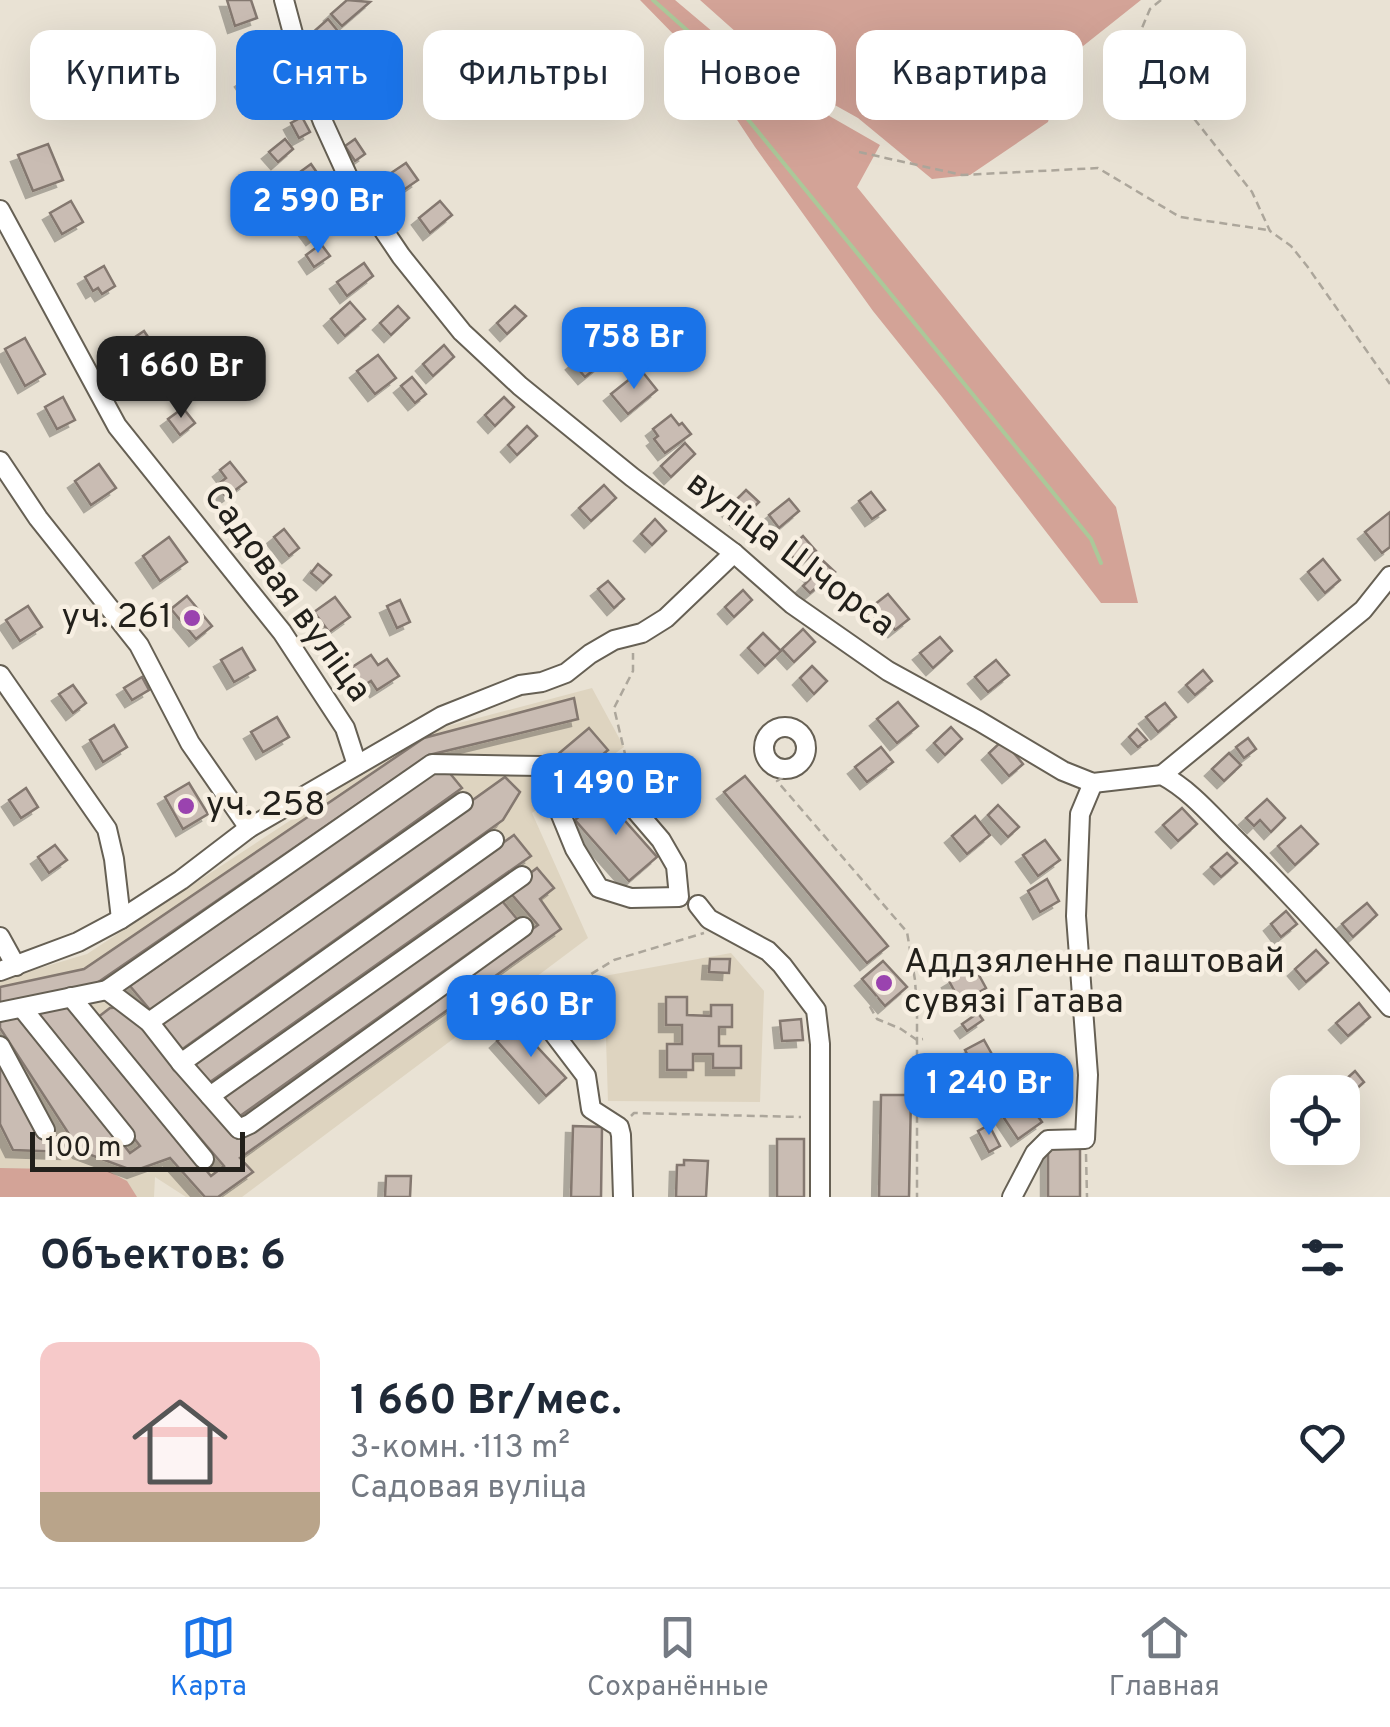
<!DOCTYPE html>
<html lang="ru">
<head>
<meta charset="utf-8">
<style>
  :root { --surface:#fff; --page:#f2f2f3; --text:#1f2937; --muted:#747a83; --line:#e0e1e3; --accent:#1a73e8 }
  body { margin:0; font-family:Overpass,sans-serif; background:var(--page); color:var(--text); height:100vh; display:flex; flex-direction:column; font-size:38px; white-space:nowrap }
  * { box-sizing:border-box; margin:0 }
  p { font-size:32px; color:var(--muted) }
  .icon { flex:none; width:55px; height:55px; fill:none; stroke:currentColor; stroke-width:2; stroke-linecap:round; stroke-linejoin:round }
  .map { position:relative; height:1197px; overflow:hidden }
  .side { display:flex; flex-direction:column; background:var(--surface); flex:1 }
  .side>* { flex:none }
  .guide { position:absolute; left:30px; top:30px; width:1330px; height:90px; display:flex; gap:20px }
  .buttons { position:absolute; left:1270px; top:1075px; display:grid; gap:20px }
  .buttons a { display:grid; place-items:center; width:90px; height:90px; border-radius:20px; background:var(--surface); box-shadow:0 10px 40px #0002; font-size:50px }
  .scale { position:absolute; left:30px; bottom:25px; width:215px; box-sizing:border-box; padding-left:10px; border:5px solid #22201b; border-top:0; font-size:28px; line-height:35px; white-space:nowrap; color:#22201b; -webkit-text-stroke:8px #f7efe2; paint-order:stroke }
  .price { position:absolute; translate:-50% -85px; padding:0 22px; border-radius:20px; background:var(--accent); color:#fff; font-size:32px; line-height:65px; filter:drop-shadow(0 2px 5px #0008) }
  .price::after { content:''; position:absolute; left:50%; top:60px; width:30px; height:22px; margin-left:-15px; background:inherit; clip-path:polygon(0 0,100% 0,50% 100%) }
  .price.active { background:#222; color:#fff }
  ul { padding:0; list-style:none }
  li { display:flex; align-items:center; gap:30px; height:250px; padding:0 40px }
  li+li { border-top:2px solid var(--line) }
  li span { display:grid; place-items:center; flex:none; width:280px; height:200px; border-radius:20px; color:#555 }
  li>.icon { margin-inline-start:auto }
  span .icon { width:120px; height:120px; fill:#fffc; stroke-width:1 }
  li b { font-size:42px }
  h2 { display:flex; justify-content:space-between; align-items:center; height:120px; padding:0 40px; font-size:42px }
  .tag { padding:0 35px; border-radius:20px; background:var(--surface); box-shadow:0 10px 40px #0002; font-size:35px; line-height:90px }
  .tag.active { background:var(--accent); color:#fff }
  .tabs { display:flex; justify-content:space-around; align-items:center; height:140px; border-top:2px solid var(--line); background:var(--surface); font-size:28px; color:var(--muted) }
  .tabs a { display:grid; justify-items:center; gap:5px }
  .tabs .active { color:var(--accent) }
  .map>svg:first-child { display:block }
</style>
</head>
<body>
<div class="map">
<svg width="1390" height="1197" viewBox="0 0 1390 1197">
  <defs>
    <filter id="shadow"><feDropShadow dx="-7" dy="7" stdDeviation="0" flood-color="#0004"/></filter>
  </defs>
  <rect width="100%" height="100%" fill="#e9e2d4"/>
  <g fill="#ded4c0">
    <polygon points="592,688 624,747 532,813 588,938 242,1197 186,1197 155,1177 154,1197 0,1197 0,980 87,954 425,732"/>
    <polygon points="731,953 764,991 760,1102 608,1101 604,976"/>
  </g>
  <g fill="#d3a397">
    <polygon points="640,0 675,0 777,86 880,145 857,187 1116,507 1138,603 1101,603 942,397 873,311 755,147 708,76 680,41"/>
    <polygon points="700,0 1141,0 1063,62 1048,122 970,175 932,179 858,118 790,80"/>
    <polygon points="0,1168 106,1170 127,1181 137,1197 0,1197"/>
  </g>
  <g fill="none" stroke-linecap="round" stroke-linejoin="round">
    <polyline stroke="#abc899" stroke-width="4" points="653,0 689,32 746,117 1091,539 1101,563"/>
  </g>
  <g fill="#c9bcb3" stroke="#84786f" stroke-width="2.5" filter="url(#shadow)">
    <polygon points="227,0 251,0 257,18 235,26"/>
    <polygon points="347,0 370,2 342,26 331,14"/>
    <polygon points="328,19 337,30 319,46 310,35"/>
    <polygon points="264,64 277,81 254,98 242,80"/>
    <polygon points="348,65 367,91 349,105 330,77"/>
    <polygon points="302,117 310,132 299,138 291,123"/>
    <polygon points="285,139 293,149 278,162 269,152"/>
    <polygon points="355,139 365,154 355,161 345,146"/>
    <polygon points="48,144 63,180 33,191 18,155"/>
    <polygon points="406,163 418,180 399,193 388,175"/>
    <polygon points="311,164 320,177 301,190 293,177"/>
    <polygon points="71,201 83,222 62,234 50,213"/>
    <polygon points="440,201 452,215 430,233 419,218"/>
    <polygon points="330,207 338,218 313,238 304,226"/>
    <polygon points="321,244 330,256 314,267 306,255"/>
    <polygon points="364,263 373,276 347,296 337,282"/>
    <polygon points="104,266 115,286 102,294 98,288 93,291 85,277"/>
    <polygon points="350,302 365,319 345,336 331,319"/>
    <polygon points="398,306 409,318 391,335 380,323"/>
    <polygon points="515,306 526,316 507,334 497,323"/>
    <polygon points="144,331 162,358 135,376 117,349"/>
    <polygon points="25,338 45,374 25,386 5,349"/>
    <polygon points="444,345 454,357 433,376 423,364"/>
    <polygon points="595,345 607,359 585,377 573,363"/>
    <polygon points="378,355 396,378 375,394 357,371"/>
    <polygon points="641,370 657,390 628,414 611,394"/>
    <polygon points="412,377 426,394 415,403 401,386"/>
    <polygon points="63,397 75,420 57,429 45,407"/>
    <polygon points="504,397 514,407 495,426 485,415"/>
    <polygon points="183,408 195,423 180,435 168,419"/>
    <polygon points="671,415 679,425 682,423 691,434 665,453 654,439 658,436 653,429"/>
    <polygon points="527,426 537,436 517,455 508,445"/>
    <polygon points="685,443 695,454 671,477 661,466"/>
    <polygon points="230,462 246,482 226,497 217,485 226,478 220,470"/>
    <polygon points="99,464 116,488 91,505 75,481"/>
    <polygon points="604,485 616,498 591,521 579,508"/>
    <polygon points="746,490 759,502 740,521 728,508"/>
    <polygon points="871,492 885,510 872,519 859,501"/>
    <polygon points="789,499 799,511 779,528 769,515"/>
    <polygon points="1390,512 1390,547 1382,553 1365,532"/>
    <polygon points="655,519 666,531 652,545 641,534"/>
    <polygon points="284,529 299,548 289,556 274,537"/>
    <polygon points="803,536 816,551 800,565 787,550"/>
    <polygon points="169,537 187,562 160,581 143,556"/>
    <polygon points="821,559 835,572 810,593 803,586 813,576 808,572"/>
    <polygon points="1323,559 1340,580 1325,593 1308,572"/>
    <polygon points="318,564 331,575 323,583 311,573"/>
    <polygon points="608,581 624,599 614,608 598,589"/>
    <polygon points="743,590 752,600 734,617 725,607"/>
    <polygon points="888,594 909,619 895,630 874,605"/>
    <polygon points="187,596 212,626 196,639 171,609"/>
    <polygon points="335,597 350,617 329,632 314,612"/>
    <polygon points="400,600 410,622 397,628 387,606"/>
    <polygon points="28,606 42,627 20,641 6,620"/>
    <polygon points="803,629 815,642 794,662 782,649"/>
    <polygon points="763,633 781,651 765,666 748,648"/>
    <polygon points="940,637 952,651 933,668 920,653"/>
    <polygon points="242,648 255,670 234,682 221,660"/>
    <polygon points="371,655 378,665 387,659 399,676 377,690 371,681 358,689 346,671"/>
    <polygon points="996,660 1009,675 988,692 975,677"/>
    <polygon points="812,666 827,681 814,694 800,678"/>
    <polygon points="1203,670 1212,681 1195,695 1186,685"/>
    <polygon points="142,677 149,690 132,700 124,688"/>
    <polygon points="73,685 86,703 73,713 59,694"/>
    <polygon points="574,698 578,719 429,755 94,985 0,1006 0,987 84,969 424,738"/>
    <polygon points="898,702 918,726 897,743 877,719"/>
    <polygon points="1165,703 1176,717 1158,732 1146,717"/>
    <polygon points="277,717 289,737 263,752 251,732"/>
    <polygon points="114,725 127,747 103,762 90,740"/>
    <polygon points="951,727 962,739 945,755 934,743"/>
    <polygon points="589,728 608,750 569,783 550,761"/>
    <polygon points="1137,729 1147,740 1138,747 1129,737"/>
    <polygon points="1248,738 1256,749 1244,758 1236,747"/>
    <polygon points="1003,740 1023,764 1009,776 989,753"/>
    <polygon points="881,747 893,762 867,782 855,767"/>
    <polygon points="1229,753 1241,765 1224,781 1212,769"/>
    <polygon points="448,771 462,788 151,1011 130,986 431,774"/>
    <polygon points="745,776 888,946 867,963 724,792"/>
    <polygon points="505,777 520,792 503,820 181,1050 161,1023"/>
    <polygon points="189,783 208,814 183,829 165,797"/>
    <polygon points="26,788 38,807 21,818 9,800"/>
    <polygon points="603,796 657,857 629,881 575,820"/>
    <polygon points="1267,799 1285,818 1271,832 1260,820 1254,826 1246,818"/>
    <polygon points="998,805 1019,827 1008,837 988,815"/>
    <polygon points="1182,808 1197,824 1178,841 1163,825"/>
    <polygon points="975,816 990,835 967,854 952,836"/>
    <polygon points="1301,826 1318,844 1295,865 1278,846"/>
    <polygon points="514,835 531,856 210,1082 192,1062"/>
    <polygon points="1045,840 1060,860 1038,876 1023,855"/>
    <polygon points="55,845 67,860 49,873 38,857"/>
    <polygon points="1227,853 1237,863 1221,877 1211,867"/>
    <polygon points="537,868 554,888 540,899 561,929 240,1158 253,1172 218,1197 205,1197 170,1158 134,1171 80,1151 0,1028 0,1019 21,1015 130,1153 140,1146 36,1011 68,1007 211,1176 224,1166 97,1018 110,1008 127,1007 237,1138 538,925 508,890"/>
    <polygon points="1047,879 1059,901 1040,912 1028,891"/>
    <polygon points="498,896 517,919 240,1116 219,1094"/>
    <polygon points="1367,903 1377,915 1353,937 1342,924"/>
    <polygon points="1286,911 1297,924 1281,937 1271,924"/>
    <polygon points="1316,950 1328,963 1306,982 1295,969"/>
    <polygon points="710,959 730,959 729,973 709,972"/>
    <polygon points="883,961 907,987 885,1006 862,979"/>
    <polygon points="974,966 986,988 961,1003 949,981"/>
    <polygon points="666,997 687,997 687,1015 711,1016 711,1005 732,1005 732,1027 719,1027 719,1046 741,1046 741,1068 713,1068 713,1054 693,1054 693,1070 667,1070 667,1044 682,1044 682,1025 666,1025"/>
    <polygon points="1359,1003 1370,1017 1348,1036 1336,1023"/>
    <polygon points="978,1013 983,1020 967,1031 962,1024"/>
    <polygon points="801,1019 803,1040 782,1041 780,1021"/>
    <polygon points="516,1024 566,1078 546,1096 497,1041"/>
    <polygon points="984,1040 998,1065 979,1076 965,1050"/>
    <polygon points="0,1058 44,1138 64,1135 67,1152 13,1150 0,1124"/>
    <polygon points="1355,1071 1364,1082 1353,1092 1344,1081"/>
    <polygon points="881,1095 911,1095 909,1197 879,1197"/>
    <polygon points="1025,1099 1042,1122 1018,1139 1002,1115"/>
    <polygon points="989,1125 1000,1146 989,1152 978,1131"/>
    <polygon points="573,1126 602,1127 601,1197 571,1197"/>
    <rect x="777" y="1139" width="27" height="58"/>
    <rect x="1048" y="1146" width="32" height="51"/>
    <polygon points="684,1160 708,1161 706,1197 676,1197 677,1165 684,1165"/>
    <polygon points="386,1176 411,1176 410,1197 385,1197"/>
  </g>
  <g fill="none" stroke-linecap="round" stroke-linejoin="round">
    <g stroke="#666054" stroke-width="22">
      <g id="minor">
        <path d="M284 0 302 67 323 122 349 179 401 256 462 332 520 386 632 477 734 553 792 604 888 671 979 721 1063 771 1093 783 1162 775C1190 790 1210 814 1232 836 1288 891 1340 948 1390 1007"/>
        <polyline points="0,210 117,426 282,632 345,728 357,765"/>
        <polyline points="0,461 38,518 139,645 190,743 249,828"/>
        <polyline points="0,675 107,829 114,859 121,919"/>
        <circle cx="785" cy="748" r="21"/>
        <polyline points="1162,775 1363,610 1390,576"/>
        <polyline points="698,905 709,919 768,951 782,965 816,1010 820,1044 820,1197"/>
        <polyline points="0,937 16,966"/>
        <polyline points="0,971 78,942 121,919 181,880 249,828 442,716 520,685 542,682 566,673 590,654 614,640 642,633 666,618 734,553"/>
        <polyline points="107,990 149,1022 181,1063 239,1129 250,1124 523,927"/>
        <polyline points="71,997 204,1159"/>
        <polyline points="22,1008 125,1136"/>
        <polyline points="535,1009 586,1076 591,1109 619,1127 621,1135 623,1197"/>
        <polyline points="0,1012 107,990 432,764 541,766 575,849 599,888 631,898 679,897 676,866 661,840 625,798"/>
        <polyline points="149,1022 463,802"/>
        <polyline points="0,1046 45,1130"/>
        <polyline points="181,1063 494,840"/>
        <polyline points="210,1096 522,876"/>
        <polyline points="1012,1197 1035,1153 1048,1140 1085,1139 1088,1075 1076,916 1080,814 1093,783"/>
      </g>
    </g>
    <g stroke="#aca69b" stroke-width="2.5" stroke-dasharray="8 5" stroke-linecap="butt">
      <polyline points="1161,0 1150,9 1139,35 1188,111 1252,192 1270,231 1291,246 1307,266 1390,384"/>
      <polyline points="859,152 962,175 1098,168 1180,217 1268,230"/>
      <polyline points="783,777 777,781 907,932 915,980 917,1011 917,1197"/>
      <polyline points="632,783 614,708 633,671 633,653"/>
      <polyline points="466,990 493,1021 517,1014"/>
      <polyline points="877,997 869,1005 877,1019 901,1029 917,1040 923,1039"/>
      <polyline points="547,1001 614,960 704,933"/>
      <polyline points="631,1116 634,1113 801,1117"/>
      <polyline points="1086,1154 1087,1197"/>
    </g>
    <use href="#minor" stroke="#fff" stroke-width="18"/>
  </g>
  <g fill="#9a43af" stroke="#f7efe2" stroke-width="4">
    <circle cx="192" cy="618" r="10"/>
    <circle cx="186" cy="806" r="10"/>
    <circle cx="884" cy="983" r="10"/>
  </g>
  <g text-anchor="middle" dominant-baseline="central" stroke-width="9" stroke-linejoin="round" paint-order="stroke">
    <g font-size="35" fill="#22201b" stroke="#f7efe2">
      <text transform="translate(790 555) rotate(37)">вуліца Шчорса</text>
      <text transform="translate(286 594) rotate(54)">Садовая вуліца</text>
    </g>
    <g font-size="35" fill="#22201b" stroke="#f7efe2" text-anchor="start">
      <text x="172" y="618" text-anchor="end">уч. 261</text>
      <text x="206" y="806">уч. 258</text>
      <text x="904" y="963">Аддзяленне паштовай<tspan x="904" dy="40">сувязі Гатава</tspan></text>
    </g>
  </g>
</svg>
<div class="buttons">
<a><svg class="icon" aria-label="locate" viewBox="0 0 24 24"><circle cx="12" cy="12" r="6"/><path d="M12 2v4M12 18v4M2 12h4M18 12h4"/></svg></a>
</div>
<div class="scale">100 m</div>
<b class="price" style="left:318px;top:256px">2 590 Br</b>
<b class="price" style="left:634px;top:392px">758 Br</b>
<b class="price active" style="left:181px;top:421px">1 660 Br</b>
<b class="price" style="left:616px;top:838px">1 490 Br</b>
<b class="price" style="left:531px;top:1060px">1 960 Br</b>
<b class="price" style="left:989px;top:1138px">1 240 Br</b>
<div class="guide">
<a class="tag">Купить</a>
<a class="tag active">Снять</a>
<a class="tag">Фильтры</a>
<a class="tag">Новое</a>
<a class="tag">Квартира</a>
<a class="tag">Дом</a>
</div>
</div>
<section class="side">
<h2>Объектов: 6<svg class="icon" aria-label="filters" viewBox="0 0 24 24"><path d="M4 7h16M4 17h16"/><circle cx="9" cy="7" r="2"/><circle cx="15" cy="17" r="2"/></svg></h2>
<ul>
<li><span style="background:linear-gradient(#f6c9c9 75%,#b9a48a 0)"><svg class="icon" aria-label="home" viewBox="0 0 24 24"><path d="M3 11l9-7 9 7M6 9v11h12V9"/></svg></span><div><b>1 660 Br/мес.</b><p>3-комн. · 113 m²</p><p>Садовая вуліца</p></div><svg class="icon" aria-label="heart" viewBox="0 0 24 24"><path d="M12 20l-8-8c-3-5 5-10 8-4 3-6 11-1 8 4z"/></svg></li>
</ul>
</section>
<nav class="tabs">
<a class="active"><svg class="icon" aria-label="map" viewBox="0 0 24 24"><path d="M3 6l6-2 6 2 6-2v14l-6 2-6-2-6 2zM9 4v14M15 6v14"/></svg>Карта</a>
<a><svg class="icon" aria-label="saved" viewBox="0 0 24 24"><path d="M7 4h10v16l-5-4-5 4z"/></svg>Сохранённые</a>
<a><svg class="icon" aria-label="home" viewBox="0 0 24 24"><path d="M3 11l9-7 9 7M6 9v11h12V9"/></svg>Главная</a>
</nav>
</body>
</html>
